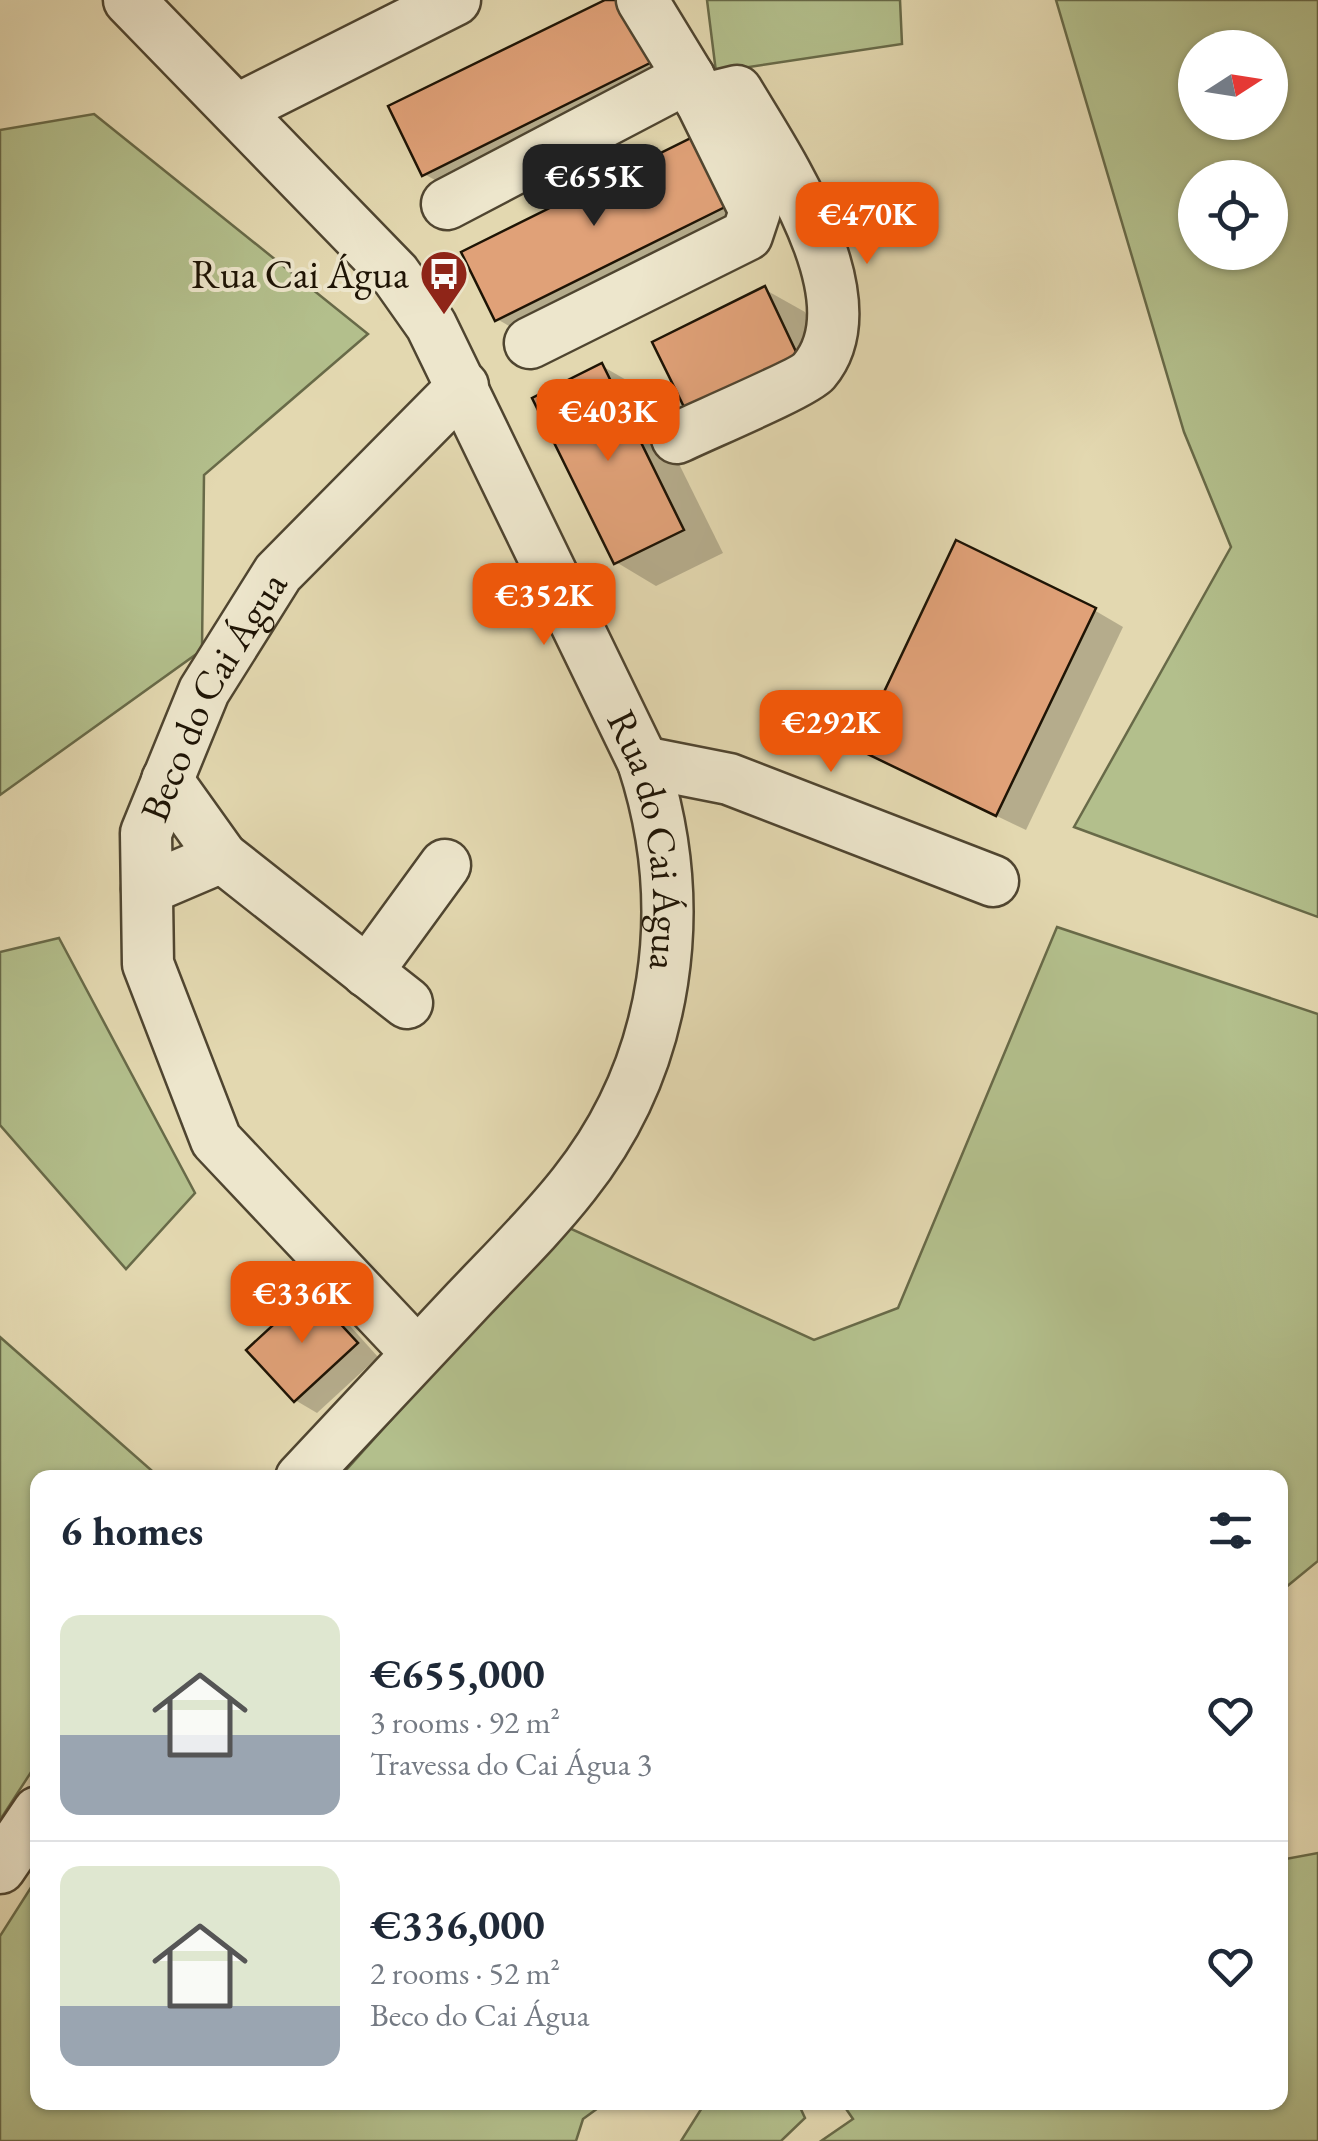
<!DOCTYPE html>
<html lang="en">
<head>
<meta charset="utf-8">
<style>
  :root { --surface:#fff; --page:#f2f2f3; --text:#1f2937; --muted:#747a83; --line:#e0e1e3; --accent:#ea580c }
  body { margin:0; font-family:"EB Garamond",serif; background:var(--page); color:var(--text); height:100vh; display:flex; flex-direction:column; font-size:38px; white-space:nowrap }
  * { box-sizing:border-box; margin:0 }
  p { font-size:32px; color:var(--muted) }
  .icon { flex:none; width:55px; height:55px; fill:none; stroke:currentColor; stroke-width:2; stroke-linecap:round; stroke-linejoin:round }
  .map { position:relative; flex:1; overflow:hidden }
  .drawer { position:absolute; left:30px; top:1470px; width:1258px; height:640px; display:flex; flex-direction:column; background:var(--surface); border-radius:20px; box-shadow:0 2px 8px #0004 }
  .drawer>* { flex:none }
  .needle { width:65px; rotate:78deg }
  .tools { position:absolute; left:1178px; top:30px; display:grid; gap:20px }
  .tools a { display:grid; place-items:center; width:110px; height:110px; border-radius:50%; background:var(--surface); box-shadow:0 2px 8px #0004; font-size:50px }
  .price { position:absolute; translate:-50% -85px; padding:0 22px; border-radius:20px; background:var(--accent); color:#fff; font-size:32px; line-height:65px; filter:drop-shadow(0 2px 5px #0008) }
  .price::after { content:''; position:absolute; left:50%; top:60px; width:30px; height:22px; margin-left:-15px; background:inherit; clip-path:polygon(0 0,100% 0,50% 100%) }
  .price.selected { background:#222; color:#fff }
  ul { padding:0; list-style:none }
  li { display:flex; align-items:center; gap:30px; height:250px; padding:0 30px }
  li+li { border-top:2px solid var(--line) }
  li span { display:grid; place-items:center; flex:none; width:280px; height:200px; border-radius:20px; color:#555 }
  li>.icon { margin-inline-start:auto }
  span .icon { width:120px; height:120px; fill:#fffc; stroke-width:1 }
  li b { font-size:42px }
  h2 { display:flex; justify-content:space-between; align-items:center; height:120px; padding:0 30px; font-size:42px }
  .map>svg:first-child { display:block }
</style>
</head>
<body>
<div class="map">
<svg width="1318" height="2141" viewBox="0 0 1318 2141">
  <rect width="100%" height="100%" fill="#e3d8b0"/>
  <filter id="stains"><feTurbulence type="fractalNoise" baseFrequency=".002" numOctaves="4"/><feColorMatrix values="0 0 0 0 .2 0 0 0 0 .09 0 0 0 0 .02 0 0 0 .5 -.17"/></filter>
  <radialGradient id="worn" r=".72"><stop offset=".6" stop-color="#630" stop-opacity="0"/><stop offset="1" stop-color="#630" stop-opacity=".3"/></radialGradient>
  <g fill="#b3bf8c" stroke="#686a48" stroke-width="2.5" fill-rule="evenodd">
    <polygon points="707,0 900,0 902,44 716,72"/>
    <path d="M1056 0H1318V917L1074 827 1231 547 1184 432ZM1195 48H1270V122H1195ZM1195 178H1270V252H1195Z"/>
    <polygon points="94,114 368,334 204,475 202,650 0,795 0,130"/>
    <polygon points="1057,927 1318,1014 1318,1561 1280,1592 1280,1478 339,1478 565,1226 814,1340 898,1308"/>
    <polygon points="59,938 195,1193 126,1269 0,1125 0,952"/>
    <polygon points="0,1337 159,1477 38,1478 37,1763 0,1820"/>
    <polygon points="1318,1853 1318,2141 821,2141 853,2119 842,2103 1280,2102 1280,1860"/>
    <polygon points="37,1878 38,2102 605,2103 583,2119 576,2141 0,2141 0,1936"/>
    <polygon points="705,2103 798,2103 805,2118 781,2141 681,2141"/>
  </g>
  <g fill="#0003">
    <polygon points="610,0 675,74 446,186 424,174"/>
    <polygon points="693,140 766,230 537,342 497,319"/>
    <polygon points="764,289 805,312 837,379 655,343"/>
    <polygon points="602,366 642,389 723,553 656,586 616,562"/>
    <polygon points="1094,610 1123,627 1026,830 889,764"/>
    <polygon points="311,1294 333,1307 378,1357 317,1413 295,1400"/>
  </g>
  <g fill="#e0a178" stroke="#1e1405" stroke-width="2.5">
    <polygon points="605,0 624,0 654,61 422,176 388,106"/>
    <polygon points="693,137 727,206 495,321 461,252"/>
    <polygon points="765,286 798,356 686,411 652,342"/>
    <polygon points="602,363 684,530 614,564 532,398"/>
    <polygon points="956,540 1096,608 996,816 857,749"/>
    <polygon points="310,1291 358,1343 294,1402 246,1350"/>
  </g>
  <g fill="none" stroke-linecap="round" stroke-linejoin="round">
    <g stroke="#4f4530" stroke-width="55">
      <g id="minor">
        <path id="s1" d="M129 0 395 274 431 325 643 762C690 906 670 1063 574 1184 542 1225 503 1263 467 1301 411 1360 356 1419 301 1478"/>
        <polyline points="238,109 455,0"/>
        <polyline points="447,204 689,77"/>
        <polyline points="530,343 747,235 755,211 689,77 642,0"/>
        <path d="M677 438C699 427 804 383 814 371 875 299 775 155 737 91L700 100"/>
        <polyline points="643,762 729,779 993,881"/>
        <polyline points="222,857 407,1003"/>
        <polyline points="147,889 222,857 167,780"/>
        <polyline points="367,972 445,865"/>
        <path id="s2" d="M417 1353 216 1140 148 964 146 833 204 691 278 573 463 386"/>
        <polyline points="0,1868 38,1812"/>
      </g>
    </g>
    <use href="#minor" stroke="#ede6cc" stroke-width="50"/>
  </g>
  <defs>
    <g id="bus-pin" transform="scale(2.5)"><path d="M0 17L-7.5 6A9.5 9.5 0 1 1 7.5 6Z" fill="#8f2418" stroke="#ede6cc"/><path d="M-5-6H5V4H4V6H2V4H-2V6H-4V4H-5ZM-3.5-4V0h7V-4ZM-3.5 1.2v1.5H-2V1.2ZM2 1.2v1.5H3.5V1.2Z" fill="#fff"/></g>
  </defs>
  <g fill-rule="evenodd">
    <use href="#bus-pin" x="444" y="274"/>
  </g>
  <g text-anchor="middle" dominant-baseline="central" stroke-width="8" stroke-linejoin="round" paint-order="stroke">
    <g font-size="40" fill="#1e1405" stroke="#ede6cc" text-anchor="end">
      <text x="409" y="274">Rua Cai Água</text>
    </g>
    <g font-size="40" fill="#1e1405" stroke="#ede6cc">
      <text stroke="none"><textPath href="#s2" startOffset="765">Beco do Cai Água</textPath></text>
      <text stroke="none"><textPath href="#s1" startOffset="1008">Rua do Cai Água</textPath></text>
    </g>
  </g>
  <rect width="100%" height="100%" filter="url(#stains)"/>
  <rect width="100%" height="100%" fill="url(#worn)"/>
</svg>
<div class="tools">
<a><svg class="needle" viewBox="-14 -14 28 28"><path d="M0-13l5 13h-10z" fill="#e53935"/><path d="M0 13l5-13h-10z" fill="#747a83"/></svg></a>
<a><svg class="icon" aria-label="locate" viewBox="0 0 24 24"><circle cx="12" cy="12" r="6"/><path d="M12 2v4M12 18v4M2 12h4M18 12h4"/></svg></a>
</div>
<b class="price selected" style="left:594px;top:229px">€655K</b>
<b class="price" style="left:867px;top:267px">€470K</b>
<b class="price" style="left:608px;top:464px">€403K</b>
<b class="price" style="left:544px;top:648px">€352K</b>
<b class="price" style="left:831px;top:775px">€292K</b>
<b class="price" style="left:302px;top:1346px">€336K</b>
<section class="drawer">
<h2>6 homes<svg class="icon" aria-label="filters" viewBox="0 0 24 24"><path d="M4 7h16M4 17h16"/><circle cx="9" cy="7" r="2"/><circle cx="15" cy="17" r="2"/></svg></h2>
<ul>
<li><span style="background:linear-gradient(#dfe7d0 60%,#9aa5b1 0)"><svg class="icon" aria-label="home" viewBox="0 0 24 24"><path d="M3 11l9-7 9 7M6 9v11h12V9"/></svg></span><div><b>€655,000</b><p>3 rooms · 92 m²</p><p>Travessa do Cai Água 3</p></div><svg class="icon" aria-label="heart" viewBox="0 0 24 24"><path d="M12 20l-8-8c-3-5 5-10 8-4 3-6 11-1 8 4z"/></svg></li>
<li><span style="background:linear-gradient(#dfe7d0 70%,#9aa5b1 0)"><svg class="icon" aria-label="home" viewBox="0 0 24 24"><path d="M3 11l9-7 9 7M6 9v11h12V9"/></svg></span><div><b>€336,000</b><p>2 rooms · 52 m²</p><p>Beco do Cai Água</p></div><svg class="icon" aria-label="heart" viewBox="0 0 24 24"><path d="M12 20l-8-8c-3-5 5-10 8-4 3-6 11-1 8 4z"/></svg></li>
</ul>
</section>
</div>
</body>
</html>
